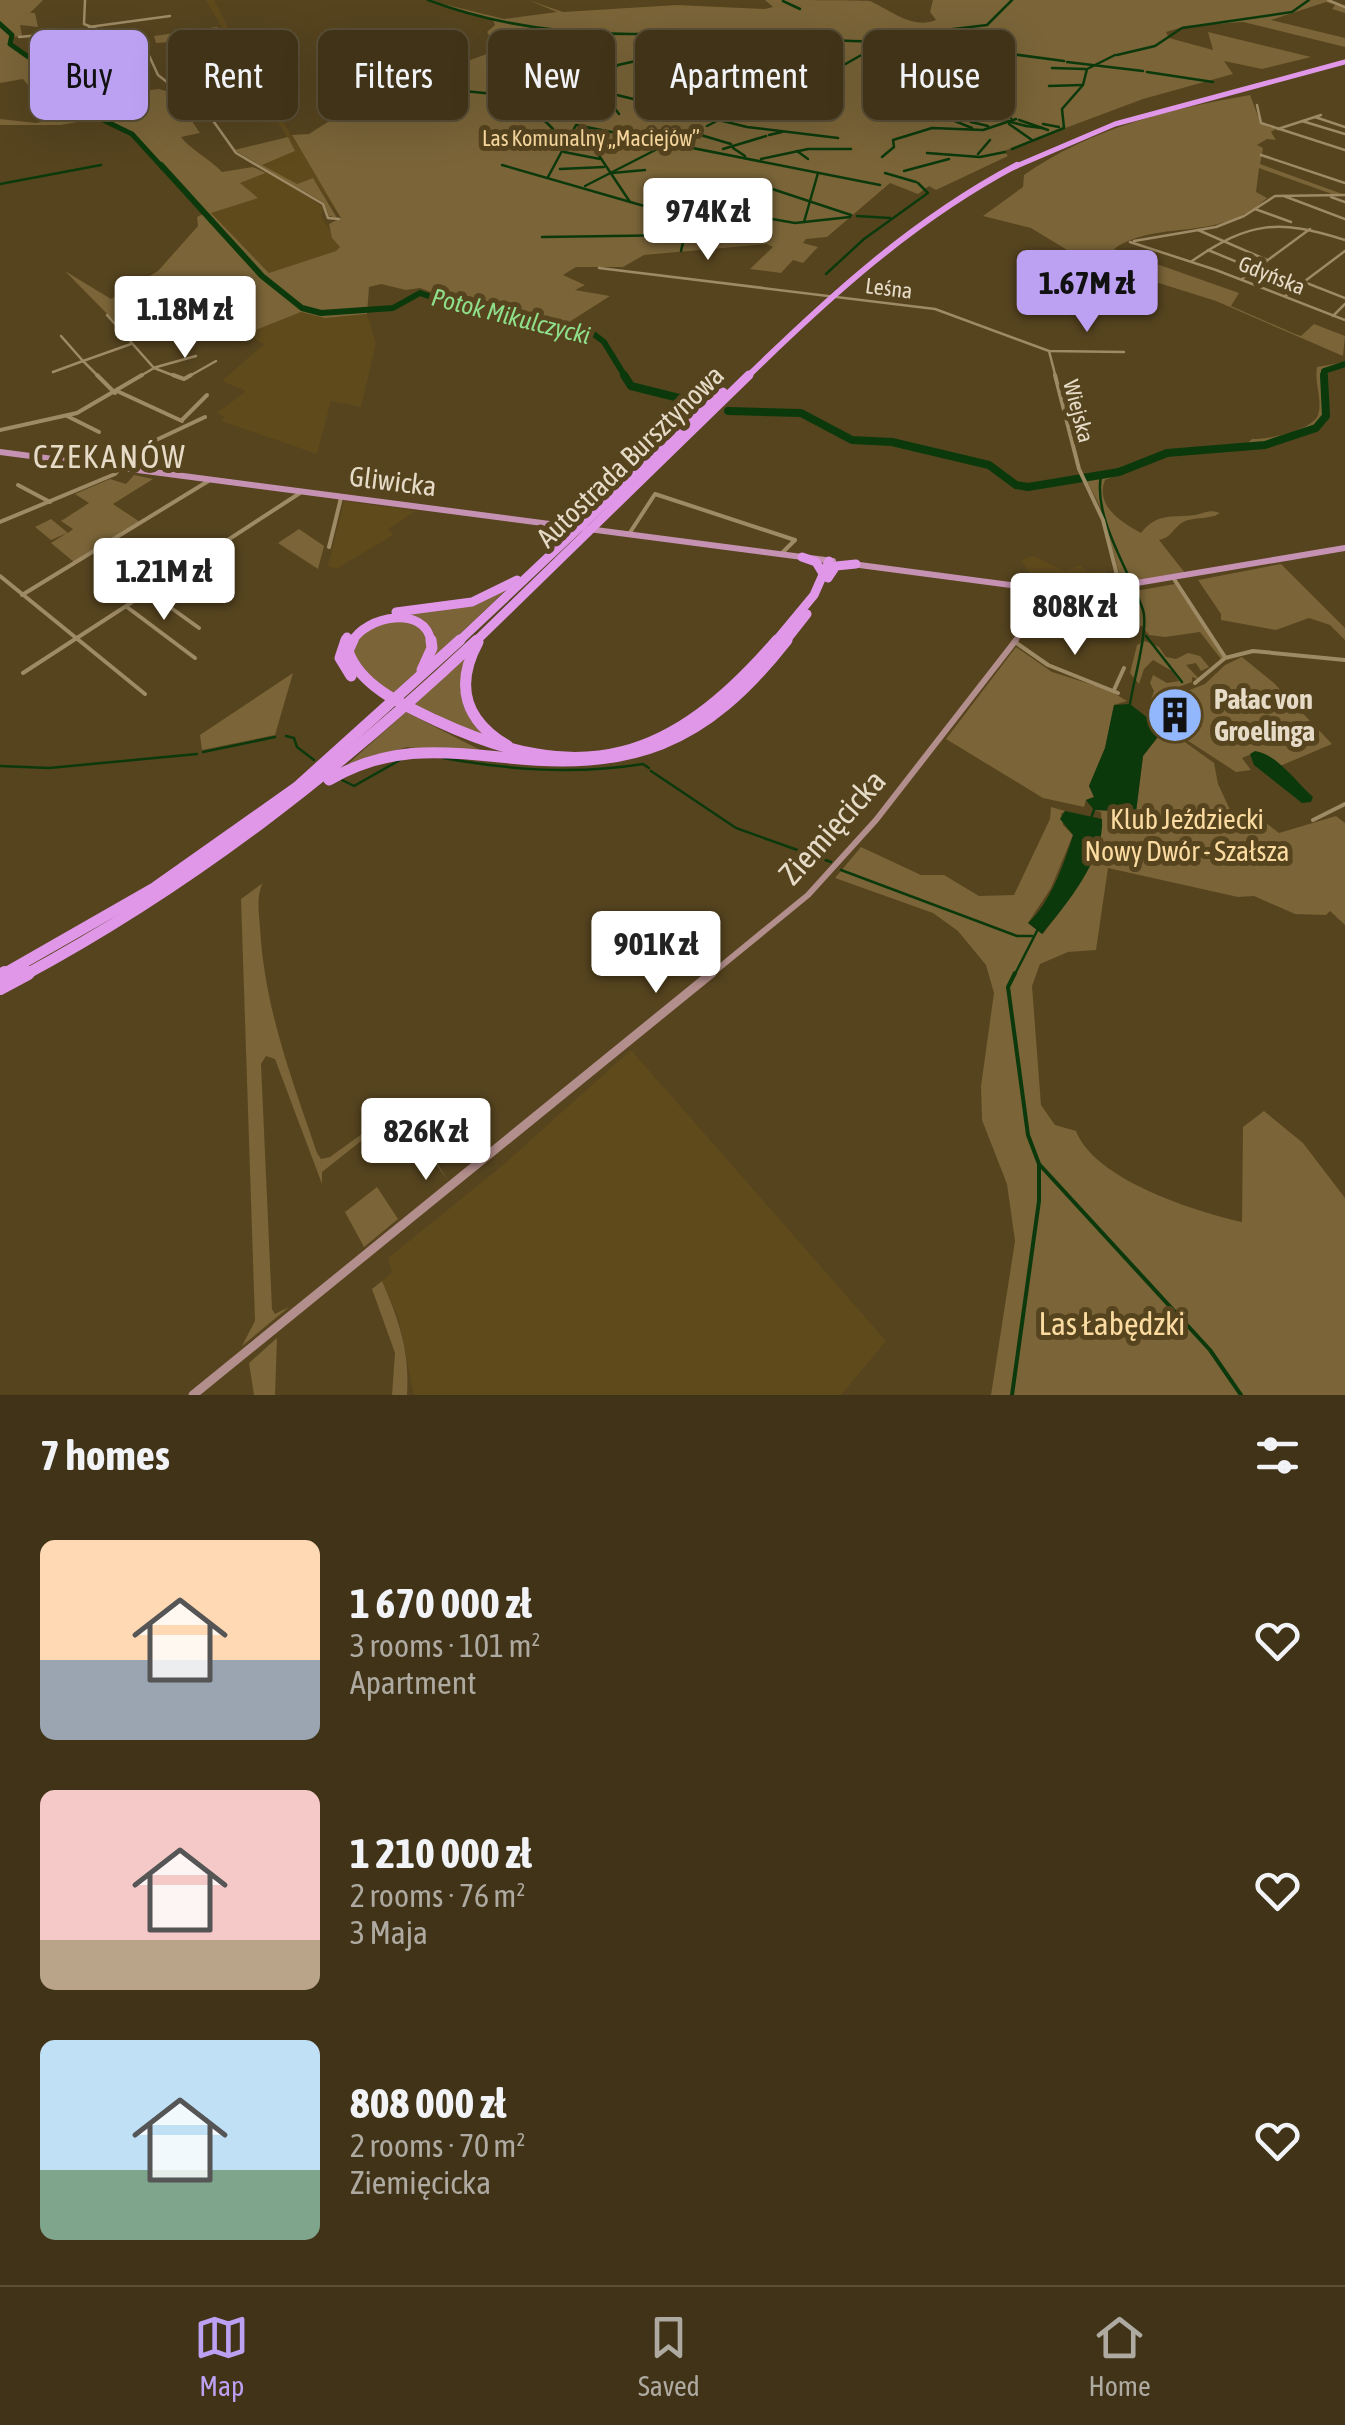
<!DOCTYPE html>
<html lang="en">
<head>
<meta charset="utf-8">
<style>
  :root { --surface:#403317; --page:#473b20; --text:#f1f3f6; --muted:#aeaaa1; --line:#594e36; --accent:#bca0f2 }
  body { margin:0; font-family:"Asap Condensed",sans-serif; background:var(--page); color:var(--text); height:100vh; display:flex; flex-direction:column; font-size:38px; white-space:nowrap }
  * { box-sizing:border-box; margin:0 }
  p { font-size:32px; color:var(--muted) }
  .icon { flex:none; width:55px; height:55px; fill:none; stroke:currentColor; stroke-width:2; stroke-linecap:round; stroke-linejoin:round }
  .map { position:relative; height:1395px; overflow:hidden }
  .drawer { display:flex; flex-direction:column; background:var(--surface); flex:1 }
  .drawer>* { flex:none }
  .guide { position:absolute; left:30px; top:30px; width:1285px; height:90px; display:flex; gap:20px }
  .price { position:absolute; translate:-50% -85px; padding:0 22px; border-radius:10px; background:#fff; color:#222; font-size:32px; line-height:65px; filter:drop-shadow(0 2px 5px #0008) }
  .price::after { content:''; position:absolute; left:50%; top:60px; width:30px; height:22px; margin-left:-15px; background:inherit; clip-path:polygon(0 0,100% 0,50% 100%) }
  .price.selected { background:var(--accent); color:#111 }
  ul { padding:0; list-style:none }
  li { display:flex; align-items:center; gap:30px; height:250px; padding:0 40px }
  li span { display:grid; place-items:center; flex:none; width:280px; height:200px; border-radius:15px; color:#555 }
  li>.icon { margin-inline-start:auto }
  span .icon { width:120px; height:120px; fill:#fffc; stroke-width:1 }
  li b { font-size:42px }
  h2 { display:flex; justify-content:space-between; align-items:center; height:120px; padding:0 40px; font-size:42px }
  .chip { padding:0 35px; border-radius:15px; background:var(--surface); box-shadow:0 10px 40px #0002,0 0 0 2px var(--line); font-size:35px; line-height:90px }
  .chip.selected { background:var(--accent); color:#111 }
  .menu { display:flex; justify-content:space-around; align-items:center; height:140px; border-top:2px solid var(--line); background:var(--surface); font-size:28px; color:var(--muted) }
  .menu a { display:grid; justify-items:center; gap:5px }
  .menu .selected { color:var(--accent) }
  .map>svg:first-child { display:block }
</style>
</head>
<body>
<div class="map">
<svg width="1345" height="1395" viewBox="0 0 1345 1395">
  <rect width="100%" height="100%" fill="#56441f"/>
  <g fill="#5f4a1c">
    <polygon points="206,0 214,0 243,57 335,206 340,217 313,178 291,186 324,208 321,216 340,247 336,251 270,273 210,213 257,198 239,183 271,171 261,164 295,151"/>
    <polygon points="301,312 325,318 367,314 376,343 361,407 331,401 317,454 221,421 225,417 217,413 246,391 222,381 264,344 246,334"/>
    <polygon points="344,501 415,511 388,529 393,535 336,569 328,566"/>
    <polygon points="1033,556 1065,571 1080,565 1088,572 1106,571 1112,584 1035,582 1021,560"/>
    <polygon points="631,1050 886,1341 841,1395 414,1395 399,1320 382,1281 392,1272 388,1258 502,1166"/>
  </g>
  <g fill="#7a6438">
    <polygon points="0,0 43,0 30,13 35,13 38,27 20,25 22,36 13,37 10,32 9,44 53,75 98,118 61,125 0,125 0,119 36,123 74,116 72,112 55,107 39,91 32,90 23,79 0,83 0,24 5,30 0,23"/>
    <path d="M427 0 504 19 557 12 528 0 563 12 677 5 765 9 773 7 765 0C785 0 856 0 870 1 890 10 913 30 936 20L930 12 933 0H1326L1345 7V13L1332 9 1335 5 1326 2 1271 20 1345 38V47L1243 22 1186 26 1166 32 1169 38 1213 50 1208 32 1311 57 1262 69 1224 61 1233 74 1143 99 1004 151 1008 156 936 190 929 186 918 194 890 183 827 237 806 239 803 243 818 247 803 263 793 260 781 273 750 269 773 247 767 244 644 255 623 267H576L563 275 585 285 575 290 610 296 566 324 469 306 420 288 406 290 381 284 369 287 367 314 325 318 301 312 246 334C209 304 197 313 156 329L141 314 116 323 65 271 111 299 158 271 198 226 197 217 205 213 133 134 99 117 133 108 123 93 159 89 173 93 169 94C174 101 183 103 192 102L195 106 190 107 189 117 200 133 181 137C190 149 210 159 222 172L253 167 266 173 240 183 258 198 211 213 269 273 336 251 340 247 332 238 329 224 341 218 292 135 309 134 362 100 395 97 423 77 498 50 487 32 495 25 493 19Z"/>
    <polygon points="217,27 227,45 175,50 170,42 156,43 154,36"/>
    <polygon points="79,49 85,49 87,53 113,49 116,61 142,59 100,66 110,73 103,78 105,89 78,95 62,76 82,71 81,64 66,61 65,57"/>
    <polygon points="228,75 247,75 254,87 251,90 259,91 274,115 235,111 228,102 230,98 224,97 233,87 199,83 223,81"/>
    <path d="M1250 95 1261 124 1276 129 1271 132 1276 140 1267 139 1257 145 1263 148 1260 164 1345 195 1332 194 1259 168 1256 192 1267 198C1217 244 1158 218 1114 249L1239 293 1231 306 1295 334 1301 336 1314 324 1345 336 1343 356 1216 301 1082 259 1031 228 983 216 1023 187 1024 175C1091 128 1170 109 1250 95Z"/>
    <polygon points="288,137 295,151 262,165 297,184 313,178 337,218 329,216 324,203 234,150"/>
    <path d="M1345 362V366L1330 368 1328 372 1329 415 1320 428 1261 448 1169 454 1105 480C1095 506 1121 522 1141 533 1158 512 1172 518 1195 515 1206 513 1209 509 1220 513 1209 521 1190 515 1179 525 1170 533 1171 537 1159 540L1185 573 1122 584 1102 510 1084 476 1119 470 1164 452 1245 446 1252 439C1266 440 1313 430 1318 415 1323 401 1314 382 1317 367Z"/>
    <polygon points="134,475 153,479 113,504 140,522 74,562 51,543 67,533 51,540 35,527 51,519 68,533 73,529 61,521 89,503 75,494 110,479 126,484"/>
    <polygon points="299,529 324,546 318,569 278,543"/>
    <polygon points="1281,564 1345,628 1345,640 1330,625 1309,618 1276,630 1221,620 1221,614 1198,580"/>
    <polygon points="1175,584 1224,657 1221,659 1200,632 1165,637 1149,635 1142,626 1133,625 1118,594"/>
    <polygon points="505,591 432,660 434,634 427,625 397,616 349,641 368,685 356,677 348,639 375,619"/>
    <polygon points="397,620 417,624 431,642 417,672 394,693 369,679 351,648 370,626"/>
    <polygon points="1145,641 1159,647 1166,657 1176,659 1188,653 1200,656 1209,667 1201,671 1196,663 1186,665 1200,680 1192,677 1192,682 1165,692 1165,701 1153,714 1147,711 1154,691 1150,683 1153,675 1167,683 1179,681 1172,671 1153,660 1144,669 1139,684 1130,673 1137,645"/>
    <polygon points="1016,647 1052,672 1109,690 1127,701 1114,705 1105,748 1089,786 1094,797 1086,800 1084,807 1043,798 946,739"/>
    <path d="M469 652C453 687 460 717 491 740L414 705Z"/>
    <path d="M1242 657 1274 683 1332 744 1280 766C1265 753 1260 749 1242 758L1251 770 1236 772 1179 735 1185 731 1180 725 1190 719 1169 698 1205 684 1225 665Z"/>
    <polygon points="293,673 275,735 202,750 200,735"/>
    <polygon points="406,712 488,754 407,747 348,764"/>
    <path d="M1160 724 1214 763 1218 784 1233 816 1255 824 1265 822 1279 833 1336 816 1345 823V925L1330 911 1326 915 1295 914 1254 896 1238 897 1108 868 1096 950 1068 952 1040 964 1032 986 1041 1105 1055 1125 1076 1131C1095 1180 1194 1211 1242 1222L1243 1127 1264 1111 1303 1143 1345 1198V1395H991L1015 1241 1007 1184 982 1120 981 1086 994 993 986 965 958 931 933 913 835 878 861 847 921 875H944L979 896 1014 895 1050 819 1051 807 1065 811 1061 814 1063 825 1073 835 1051 888 1028 923 1043 934C1069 898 1105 860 1101 812L1094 810 1136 811 1143 756 1163 731Z"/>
    <path d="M263 883C256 895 259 914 260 928 265 1010 291 1076 317 1153L321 1159 330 1157 402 1105 448 1181 399 1111 322 1172V1184L275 1059 266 1056 261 1064 272 1309 275 1314 289 1307 242 1346 255 1321 241 899Z"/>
    <polygon points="377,1187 398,1219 364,1247 345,1212"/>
    <path d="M382 1281C399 1320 410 1352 407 1395H392L395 1353 372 1289Z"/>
    <polygon points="277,1338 275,1395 254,1395 249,1363"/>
  </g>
  <g fill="#0c390c">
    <polygon points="1130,704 1163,730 1143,756 1136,812 1094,810 1086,800 1094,797 1089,786 1105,748 1114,705"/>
    <path d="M1255 751C1277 754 1297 783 1313 797L1311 802 1302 803 1254 765 1250 754Z"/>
    <path d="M1065 811 1102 819C1105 858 1066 905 1042 934L1028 923C1050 903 1064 864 1073 835L1060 819Z"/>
  </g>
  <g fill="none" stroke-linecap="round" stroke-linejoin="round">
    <g stroke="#0c390c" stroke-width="2.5">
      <path d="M428 0C497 26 568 35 642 34"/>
      <polyline points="783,1 800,9"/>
      <polyline points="652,34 703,46 749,50 754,42"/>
      <polyline points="913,40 941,68 917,78"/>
      <polyline points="920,40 945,30 987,25 1012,0"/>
      <path d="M756 42C812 34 861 46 917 40"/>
      <polyline points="921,42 1064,61"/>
      <polyline points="1117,55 1155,46 1182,28 1292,12 1309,0"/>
      <polyline points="488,56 551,30"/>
      <polyline points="556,57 585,59 613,68"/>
      <polyline points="1067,62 1143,71"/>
      <polyline points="1052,68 1085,69"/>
      <polyline points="1147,72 1213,82"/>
      <polyline points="883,75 904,85"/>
      <polyline points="412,86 515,96"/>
      <polyline points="1049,86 1082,85"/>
      <polyline points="872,87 889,70 924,57"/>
      <polyline points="739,92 817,89"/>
      <polyline points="518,95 600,83"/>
      <polyline points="617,95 747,127 838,138"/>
      <polyline points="587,101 605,98"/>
      <polyline points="937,101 971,122 988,126"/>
      <polyline points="555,105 584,101"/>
      <polyline points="994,105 1009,116"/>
      <polyline points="918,106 972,128"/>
      <polyline points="960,106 1011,118"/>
      <polyline points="980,107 998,109"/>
      <polyline points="501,111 529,119"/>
      <polyline points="548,114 544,120 553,129"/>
      <polyline points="619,114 598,86 618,65 703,46"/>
      <polyline points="992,117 1026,126"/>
      <polyline points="531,120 545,121"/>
      <polyline points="1019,120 1048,130"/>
      <polyline points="1009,124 1032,140"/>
      <polyline points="1043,124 1059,127"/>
      <polyline points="707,126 756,101 801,103 842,66 879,45"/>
      <polyline points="1026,126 1042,128"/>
      <polyline points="584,133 630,202"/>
      <polyline points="694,133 731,144"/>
      <polyline points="769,135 782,132"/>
      <polyline points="569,142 590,142"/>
      <polyline points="733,148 745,156"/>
      <polyline points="723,149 766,136"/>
      <polyline points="1012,149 1064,128 1062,109 1083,85 1087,69 1115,55"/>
      <polyline points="797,151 808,159"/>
      <polyline points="564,152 600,159"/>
      <polyline points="927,153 980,157 1005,152"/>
      <polyline points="978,154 990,140"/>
      <polyline points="882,157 894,147 893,140 932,128 983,130 1016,119"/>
      <polyline points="761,159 808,149 851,149"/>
      <polyline points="502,165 672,214 721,210 795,223 850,217"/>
      <polyline points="560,169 604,167"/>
      <polyline points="904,171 949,159"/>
      <polyline points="612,173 645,170"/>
      <polyline points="885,173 916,182"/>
      <polyline points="548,177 576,125 880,185"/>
      <polyline points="731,180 751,182 851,215"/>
      <polyline points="0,184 101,165"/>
      <polyline points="585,186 667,144"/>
      <polyline points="720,199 761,187"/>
      <polyline points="857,216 890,218"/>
      <polyline points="804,222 818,173"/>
      <polyline points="542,237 684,235"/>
      <polyline points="681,251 685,234 726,213"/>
      <polyline points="826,274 864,239 928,193 918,183"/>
      <path d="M1101 476C1093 518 1130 572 1143 610 1149 628 1133 683 1130 704"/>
      <polyline points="1146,636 1182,682"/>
      <polyline points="286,736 294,738 297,747 314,760"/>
      <polyline points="203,752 275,737"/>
      <path d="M443 758C511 770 574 775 643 764L649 768"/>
      <polyline points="0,766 49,768 197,754"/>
      <polyline points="651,771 736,828 831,862"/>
      <polyline points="342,780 354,786 400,760"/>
      <polyline points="1091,818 1094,810"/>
      <polyline points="841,870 1017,936 1032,936"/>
      <polyline points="1014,976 1038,929"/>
    </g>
    <g stroke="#0c390c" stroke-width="4">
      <polyline points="1039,1164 1210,1350 1241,1395"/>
      <polyline points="1012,1395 1039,1201 1039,1164 1028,1135 1008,987 1015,973"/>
    </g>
    <polyline stroke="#0c390c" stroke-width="5" points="0,24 12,35 10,44 54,75 101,119 132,134 163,168"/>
    <g stroke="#0c390c" stroke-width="6">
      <polyline points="161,165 262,276 302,308 321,313 393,308 420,293 472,311 595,335 604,342 626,378"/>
      <polyline points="1324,378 1324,371 1345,364"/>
    </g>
    <g stroke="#0c390c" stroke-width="8">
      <polyline points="624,375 631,386 699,403"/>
      <polyline points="728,411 801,413 852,440 892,442 989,465 1016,485 1028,487 1119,472 1167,453 1265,445 1316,428 1326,416 1324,375"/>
    </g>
    <g stroke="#9e8a64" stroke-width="2.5">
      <polyline points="85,0 84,24 146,49 158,75 209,115 236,153 323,204 328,218 339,219"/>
      <polyline points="1328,0 1345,7"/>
      <polyline points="89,27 170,16"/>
      <polyline points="19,37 41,35 67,49 121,43"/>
      <polyline points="168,82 220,77"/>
      <polyline points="1257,105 1261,123 1345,150"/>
      <polyline points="1315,117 1345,127"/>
      <polyline points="1302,121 1345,134"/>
      <polyline points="1278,129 1321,115"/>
      <polyline points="1261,155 1345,183"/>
      <polyline points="1284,196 1345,219"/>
      <polyline points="1331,197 1345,202"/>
      <polyline points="1255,209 1291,222"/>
      <polyline points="1198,230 1267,260"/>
      <polyline points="1134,241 1216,227 1244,216 1275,196 1345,195"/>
      <polyline points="1130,242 1216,270 1345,320"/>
      <polyline points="1208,250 1254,269"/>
      <path d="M1192 261C1250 221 1278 219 1345 240"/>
      <polyline points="1261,265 1345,298"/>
      <polyline points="599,268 935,309 1049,351 1124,352"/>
      <polyline points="1242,279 1310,229"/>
      <polyline points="1285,296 1345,251"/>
      <polyline points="107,315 154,368 137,378"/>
      <polyline points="1333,316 1345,304"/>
      <polyline points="1049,351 1056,378"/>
      <polyline points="153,368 196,356"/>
      <polyline points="154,368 180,378"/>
      <polyline points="53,372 83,361 61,336"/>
      <polyline points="100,378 83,361 131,344"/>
      <polyline points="186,378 216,361"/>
    </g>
    <g stroke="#9e8a64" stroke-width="4">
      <polyline points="97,375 115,393"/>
      <polyline points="173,375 184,379 191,375"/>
      <polyline points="1055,375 1079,469 1103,520 1120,587"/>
      <polyline points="117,391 182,421"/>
      <polyline points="67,416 99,432"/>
      <polyline points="182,420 207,395"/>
      <polyline points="0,430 77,413 142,375"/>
      <polyline points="18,485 50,502"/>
      <polyline points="0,522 115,474 129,457 154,441 205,417"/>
      <polyline points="629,534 655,494 795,540"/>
      <polyline points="329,547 341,498"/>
      <polyline points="781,554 795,540"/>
      <polyline points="0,576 145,694"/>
      <polyline points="1174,579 1225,657"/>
      <polyline points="149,592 199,628"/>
      <polyline points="22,595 210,480"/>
      <polyline points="127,607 195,658"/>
      <polyline points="1015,642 1048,665 1118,693"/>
      <polyline points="23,673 300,493"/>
      <polyline points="1195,683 1225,658 1253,651 1345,660"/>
      <polyline points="1114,690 1124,668"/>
      <polyline points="1313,820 1345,804"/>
    </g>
    <polyline stroke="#b28e8c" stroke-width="5" points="1014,642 1045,602"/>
    <polyline stroke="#b28e8c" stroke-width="6" points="709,976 808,895 876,820 1016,640"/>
    <polyline stroke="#b28e8c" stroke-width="9" points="193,1395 712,973"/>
    <g stroke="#c692b3" stroke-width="6">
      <polyline points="0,452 833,561"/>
      <polyline points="852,564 1025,587 1101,589 1345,548"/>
      <polyline points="1028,592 1039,602 1048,601 1051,595"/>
    </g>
    <polyline stroke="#e097e8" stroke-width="5" points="1012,168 1115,124 1345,62"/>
    <path stroke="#e097e8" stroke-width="6" d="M746 378C829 297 913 220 1017 165"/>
    <g stroke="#e097e8" stroke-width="9">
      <polyline points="802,557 816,562 822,572"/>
      <polyline points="828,578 836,566 856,564"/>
      <polyline points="396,612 472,602 517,580"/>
      <polyline points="345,642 347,637"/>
      <path d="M352 642C365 616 426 604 431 642"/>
      <polyline points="458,642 723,392"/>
      <polyline points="475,642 749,375"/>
      <polyline points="775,642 814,595 829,561"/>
      <polyline points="785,642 807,614"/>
    </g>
    <g stroke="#e097e8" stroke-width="11">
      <polyline points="346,640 340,658 351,676"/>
      <path d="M353 640 348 651C360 686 403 705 435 720 584 790 672 761 777 640"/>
      <path d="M478 642C454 686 465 721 508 746"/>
      <polyline points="422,670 432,648 431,640"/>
      <path d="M329 780C385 747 437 750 500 757 632 772 704 746 787 640"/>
      <polyline points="0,976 154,888 297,787 460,640"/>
      <path d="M23 976C192 885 338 771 477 640"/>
    </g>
    <g stroke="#e097e8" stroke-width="14">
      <polyline points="0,976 5,973"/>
      <polyline points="0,988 28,973"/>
    </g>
  </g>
  <defs>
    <g id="building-disc" transform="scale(2.875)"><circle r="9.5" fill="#93b7fd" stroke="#56441f"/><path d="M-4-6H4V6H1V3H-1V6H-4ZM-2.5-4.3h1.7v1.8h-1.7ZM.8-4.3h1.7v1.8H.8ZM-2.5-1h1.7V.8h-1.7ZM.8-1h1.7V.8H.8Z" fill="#111"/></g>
  </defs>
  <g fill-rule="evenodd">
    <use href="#building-disc" x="1175" y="715"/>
  </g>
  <g text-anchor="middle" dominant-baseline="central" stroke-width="10" stroke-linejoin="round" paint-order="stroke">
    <g font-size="22" fill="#fbdba0" stroke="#56441f">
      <text x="591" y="138">Las Komunalny „Maciejów”</text>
    </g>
    <g font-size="22" fill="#e6dbc7" stroke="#56441f">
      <text transform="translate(1272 275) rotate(22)">Gdyńska</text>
      <text transform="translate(889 288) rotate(7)">Leśna</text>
      <text transform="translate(1079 411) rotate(75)">Wiejska</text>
    </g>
    <g font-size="25" font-style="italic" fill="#8ede8a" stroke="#56441f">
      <text transform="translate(511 316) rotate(14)">Potok Mikulczycki</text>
    </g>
    <g font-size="28" fill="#e6dbc7" stroke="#56441f">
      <text transform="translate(630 456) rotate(-44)">Autostrada Bursztynowa</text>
      <text transform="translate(393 481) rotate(7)">Gliwicka</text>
    </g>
    <g font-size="28" font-weight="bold" fill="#e6dbc7" stroke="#56441f" text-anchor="start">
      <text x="1214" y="699">Pałac von<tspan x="1214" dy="32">Groelinga</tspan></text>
    </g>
    <g font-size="28" fill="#fbdba0" stroke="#56441f">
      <text x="1187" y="819">Klub Jeździecki<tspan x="1187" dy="32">Nowy Dwór - Szałsza</tspan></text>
    </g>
    <g font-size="32" letter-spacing="2.5" fill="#e6dbc7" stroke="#56441f">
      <text x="110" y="456">CZEKANÓW</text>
    </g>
    <g font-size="32" fill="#e6dbc7" stroke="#56441f">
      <text transform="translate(832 827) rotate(-48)">Ziemięcicka</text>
    </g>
    <g font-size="32" fill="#fbdba0" stroke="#56441f">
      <text x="1112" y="1323">Las Łabędzki</text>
    </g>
  </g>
</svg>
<b class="price" style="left:708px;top:263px">974K zł</b>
<b class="price selected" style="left:1087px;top:335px">1.67M zł</b>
<b class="price" style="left:185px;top:361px">1.18M zł</b>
<b class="price" style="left:164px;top:623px">1.21M zł</b>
<b class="price" style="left:1075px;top:658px">808K zł</b>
<b class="price" style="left:656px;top:996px">901K zł</b>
<b class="price" style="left:426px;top:1183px">826K zł</b>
<div class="guide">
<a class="chip selected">Buy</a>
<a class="chip">Rent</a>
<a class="chip">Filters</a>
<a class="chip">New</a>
<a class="chip">Apartment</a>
<a class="chip">House</a>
</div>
</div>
<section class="drawer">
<h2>7 homes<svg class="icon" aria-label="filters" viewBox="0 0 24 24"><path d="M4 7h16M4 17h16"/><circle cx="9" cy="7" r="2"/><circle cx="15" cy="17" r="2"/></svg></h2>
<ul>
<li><span style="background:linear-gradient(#ffd9b3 60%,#9aa5b1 0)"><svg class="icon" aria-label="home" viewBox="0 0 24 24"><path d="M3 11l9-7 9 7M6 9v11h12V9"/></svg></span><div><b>1 670 000 zł</b><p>3 rooms · 101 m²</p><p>Apartment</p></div><svg class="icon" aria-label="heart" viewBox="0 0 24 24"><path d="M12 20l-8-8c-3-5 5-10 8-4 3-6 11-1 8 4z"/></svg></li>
<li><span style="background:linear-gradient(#f6c9c9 75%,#b9a48a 0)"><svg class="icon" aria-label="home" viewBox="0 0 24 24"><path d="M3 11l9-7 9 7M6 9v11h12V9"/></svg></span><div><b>1 210 000 zł</b><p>2 rooms · 76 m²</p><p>3 Maja</p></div><svg class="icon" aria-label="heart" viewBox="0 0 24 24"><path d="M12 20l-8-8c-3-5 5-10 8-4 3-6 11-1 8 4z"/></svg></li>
<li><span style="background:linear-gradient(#bfe0f5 65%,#7fa58c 0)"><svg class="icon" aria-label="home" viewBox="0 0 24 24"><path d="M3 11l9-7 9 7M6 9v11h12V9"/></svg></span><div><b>808 000 zł</b><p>2 rooms · 70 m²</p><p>Ziemięcicka</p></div><svg class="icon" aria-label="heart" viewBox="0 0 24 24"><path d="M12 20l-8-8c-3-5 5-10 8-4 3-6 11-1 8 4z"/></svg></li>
</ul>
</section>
<nav class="menu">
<a class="selected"><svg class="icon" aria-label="map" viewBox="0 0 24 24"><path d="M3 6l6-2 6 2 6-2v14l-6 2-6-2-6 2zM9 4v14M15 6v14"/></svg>Map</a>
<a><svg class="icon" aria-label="saved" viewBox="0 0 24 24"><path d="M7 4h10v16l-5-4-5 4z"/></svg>Saved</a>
<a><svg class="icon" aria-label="home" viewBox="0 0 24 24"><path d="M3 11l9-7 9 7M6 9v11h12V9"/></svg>Home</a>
</nav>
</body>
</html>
